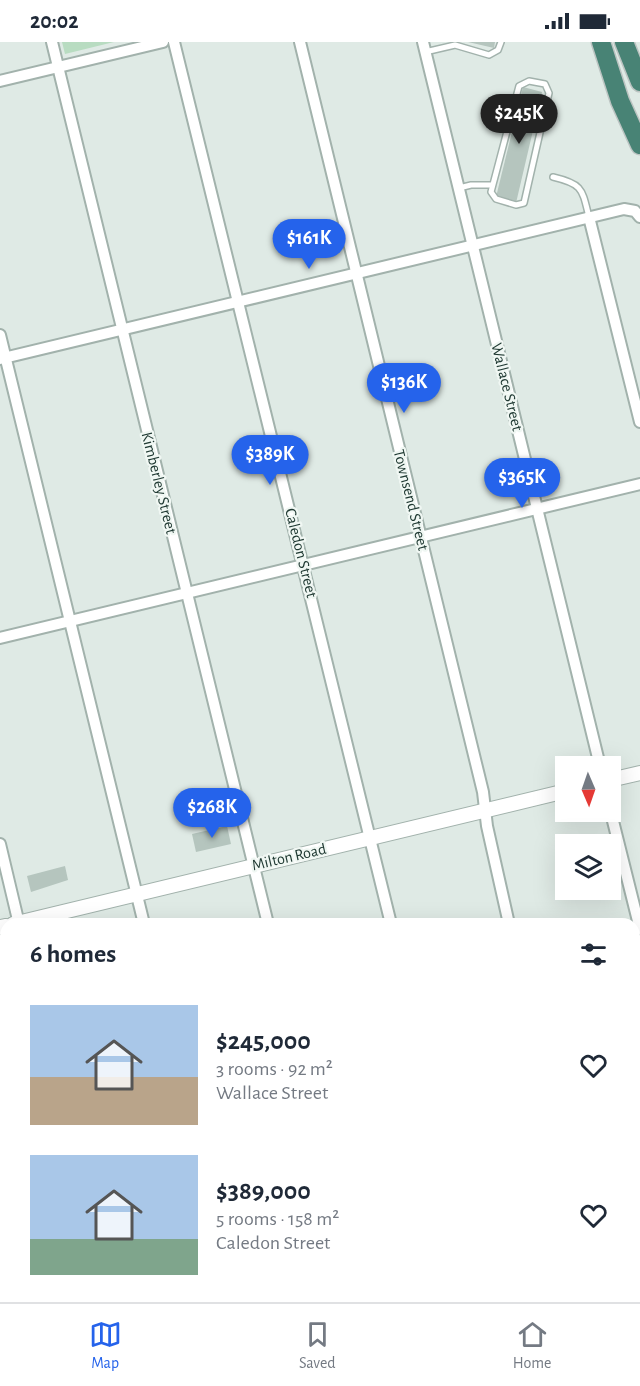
<!DOCTYPE html>
<html lang="en">
<head>
<meta charset="utf-8">
<style>
  :root { --surface:#fff; --page:#f6f6f7; --text:#1f2937; --muted:#747a83; --line:#e0e1e3; --accent:#2563eb }
  body { margin:0; font-family:"Alegreya Sans",sans-serif; background:var(--page); color:var(--text); height:100vh; display:flex; flex-direction:column; font-size:22px; white-space:nowrap }
  * { box-sizing:border-box; margin:0 }
  p { font-size:20px; color:var(--muted) }
  .icon { flex:none; width:33px; height:33px; fill:none; stroke:currentColor; stroke-width:2; stroke-linecap:round; stroke-linejoin:round }
  .map { position:relative; flex:1; overflow:hidden }
  .drawer { position:absolute; left:0px; top:876px; width:640px; height:384px; display:flex; flex-direction:column; background:var(--surface); border-radius:18px 18px 0 0; box-shadow:0 6px 24px #0002 }
  .drawer>* { flex:none }
  .needle { width:39px; rotate:178deg }
  .buttons { position:absolute; left:555px; top:714px; display:grid; gap:12px }
  .buttons a { display:grid; place-items:center; width:66px; height:66px; border-radius:0px; background:var(--surface); box-shadow:0 6px 24px #0002; font-size:30px }
  .price { position:absolute; translate:-50% -51px; padding:0 14px; border-radius:21px; background:var(--accent); color:#fff; font-size:20px; line-height:39px; filter:drop-shadow(0 2px 3px #0008) }
  .price::after { content:''; position:absolute; left:50%; top:36px; width:18px; height:14px; margin-left:-9px; background:inherit; clip-path:polygon(0 0,100% 0,50% 100%) }
  .price.selected { background:#222; color:#fff }
  ul { padding:0; list-style:none }
  li { display:flex; align-items:center; gap:18px; height:150px; padding:0 30px }
  li span { display:grid; place-items:center; flex:none; width:168px; height:120px; border-radius:0px; color:#555 }
  li>.icon { margin-inline-start:auto }
  span .icon { width:72px; height:72px; fill:#fffc; stroke-width:1 }
  li b { font-size:26px }
  h2 { display:flex; justify-content:space-between; align-items:center; height:72px; padding:0 30px; font-size:26px }
  .status { display:flex; justify-content:space-between; align-items:center; height:42px; padding:0 30px; background:var(--surface); direction:ltr }
  .status svg { height:16px; fill:currentColor }
  .tab-bar { display:flex; justify-content:space-around; align-items:center; height:84px; border-top:2px solid var(--line); background:var(--surface); font-size:16px; color:var(--muted) }
  .tab-bar a { display:grid; justify-items:center; gap:3px }
  .tab-bar .selected { color:var(--accent) }
  .map>svg:first-child { display:block }
</style>
</head>
<body>
<div class="status"><b>20:02</b><svg viewBox="0 0 49 12"><path d="M0 12V9h3v3zM5 12V6h3v6zM10 12V3h3v9zM15 12V0h3v12zM26 1h20v11H26zM47 4h2v5h-2z"/></svg></div>
<div class="map">
<svg width="640" height="1260" viewBox="0 0 640 1260">
  <rect width="100%" height="100%" fill="#dfeae5"/>
  <polygon fill="#cedad4" points="6,1210 6,1254 217,1254 219,1260 0,1260 0,1212"/>
  <g fill="#b8dcc1">
    <polygon points="62,0 114,0 65,12"/>
    <polygon points="6,1210 6,1254 38,1254 39,1260 0,1260 0,1212"/>
    <polygon points="89,1254 139,1254 140,1260 91,1260"/>
    <polygon points="149,1254 190,1254 165,1260 151,1260"/>
  </g>
  <g fill="#b5c5be">
    <polygon points="468,0 495,0 494,6"/>
    <polygon points="523,45 542,50 516,161 496,155"/>
    <polygon points="227,784 231,802 196,810 192,792"/>
    <polygon points="65,824 68,838 31,850 27,834"/>
  </g>
  <g fill="none" stroke-linecap="round" stroke-linejoin="round">
    <g stroke="#a2b2ac" stroke-width="8">
      <g id="service">
        <polyline points="425,10 455,3 489,13 498,8 501,0"/>
        <polygon points="529,39 545,42 549,51 524,161 516,163 496,157 491,150 519,44"/>
        <path d="M553 135C583 142 582 147 589 175"/>
        <polyline points="459,146 471,143 492,143"/>
        <polyline points="287,1254 289,1260"/>
      </g>
    </g>
    <g stroke="#a2b2ac" stroke-width="14">
      <g id="minor">
        <polyline points="52,0 268,882"/>
        <polyline points="174,0 391,882"/>
        <polyline points="300,0 483,750 487,784 509,882"/>
        <polyline points="423,0 600,724"/>
        <polyline points="0,39 163,0"/>
        <polyline points="589,175 640,380"/>
        <polyline points="0,293 144,882"/>
        <polyline points="0,317 624,167 635,169 640,175"/>
        <polyline points="0,596 640,442"/>
        <polyline points="610,767 640,887"/>
        <polyline points="0,802 19,882"/>
        <polyline points="634,1000 640,999"/>
        <polyline points="0,1201 6,1199"/>
        <polyline points="234,1254 235,1260"/>
        <polyline points="600,1254 601,1260"/>
        <polyline points="450,1260 475,1254"/>
      </g>
    </g>
    <g stroke="#a2b2ac" stroke-width="16">
      <g id="tertiary">
        <polyline points="610,738 640,731"/>
        <polyline points="13,882 566,749"/>
        <polyline points="0,885 6,884"/>
      </g>
    </g>
    <g stroke="#bcc4c2" stroke-width="21">
      <g id="trunk">
        <polyline points="601,0 620,59 640,103"/>
        <polyline points="624,0 640,40"/>
      </g>
    </g>
    <use href="#service" stroke="#fff" stroke-width="5"/>
    <use href="#minor" stroke="#fff" stroke-width="10"/>
    <use href="#tertiary" stroke="#fff" stroke-width="14"/>
    <use href="#trunk" stroke="#488375" stroke-width="18"/>
  </g>
  <g text-anchor="middle" dominant-baseline="central" stroke-width="4.5" stroke-linejoin="round" paint-order="stroke">
    <g font-size="16" fill="#203a33" stroke="#f0f7f3">
      <text transform="translate(507 345) rotate(76)">Wallace Street</text>
      <text transform="translate(159 441) rotate(76)">Kimberley Street</text>
      <text transform="translate(411 458) rotate(76)">Townsend Street</text>
      <text transform="translate(301 511) rotate(76)">Caledon Street</text>
      <text transform="translate(289 815) rotate(-13)">Milton Road</text>
    </g>
  </g>
</svg>
<div class="buttons">
<a><svg class="needle" viewBox="-14 -14 28 28"><path d="M0-13l5 13h-10z" fill="#e53935"/><path d="M0 13l5-13h-10z" fill="#747a83"/></svg></a>
<a><svg class="icon" aria-label="layers" viewBox="0 0 24 24"><path d="M12 4l9 5-9 5-9-5zM3 14l9 5 9-5"/></svg></a>
</div>
<b class="price selected" style="left:519px;top:103px">$245K</b>
<b class="price" style="left:309px;top:228px">$161K</b>
<b class="price" style="left:404px;top:372px">$136K</b>
<b class="price" style="left:270px;top:444px">$389K</b>
<b class="price" style="left:522px;top:467px">$365K</b>
<b class="price" style="left:212px;top:797px">$268K</b>
<section class="drawer">
<h2>6 homes<svg class="icon" aria-label="filters" viewBox="0 0 24 24"><path d="M4 7h16M4 17h16"/><circle cx="9" cy="7" r="2"/><circle cx="15" cy="17" r="2"/></svg></h2>
<ul>
<li><span style="background:linear-gradient(#a9c7e8 60%,#b9a48a 0)"><svg class="icon" aria-label="home" viewBox="0 0 24 24"><path d="M3 11l9-7 9 7M6 9v11h12V9"/></svg></span><div><b>$245,000</b><p>3 rooms · 92 m²</p><p>Wallace Street</p></div><svg class="icon" aria-label="heart" viewBox="0 0 24 24"><path d="M12 20l-8-8c-3-5 5-10 8-4 3-6 11-1 8 4z"/></svg></li>
<li><span style="background:linear-gradient(#a9c7e8 70%,#7fa58c 0)"><svg class="icon" aria-label="home" viewBox="0 0 24 24"><path d="M3 11l9-7 9 7M6 9v11h12V9"/></svg></span><div><b>$389,000</b><p>5 rooms · 158 m²</p><p>Caledon Street</p></div><svg class="icon" aria-label="heart" viewBox="0 0 24 24"><path d="M12 20l-8-8c-3-5 5-10 8-4 3-6 11-1 8 4z"/></svg></li>
</ul>
</section>
</div>
<nav class="tab-bar">
<a class="selected"><svg class="icon" aria-label="map" viewBox="0 0 24 24"><path d="M3 6l6-2 6 2 6-2v14l-6 2-6-2-6 2zM9 4v14M15 6v14"/></svg>Map</a>
<a><svg class="icon" aria-label="saved" viewBox="0 0 24 24"><path d="M7 4h10v16l-5-4-5 4z"/></svg>Saved</a>
<a><svg class="icon" aria-label="home" viewBox="0 0 24 24"><path d="M3 11l9-7 9 7M6 9v11h12V9"/></svg>Home</a>
</nav>
</body>
</html>
